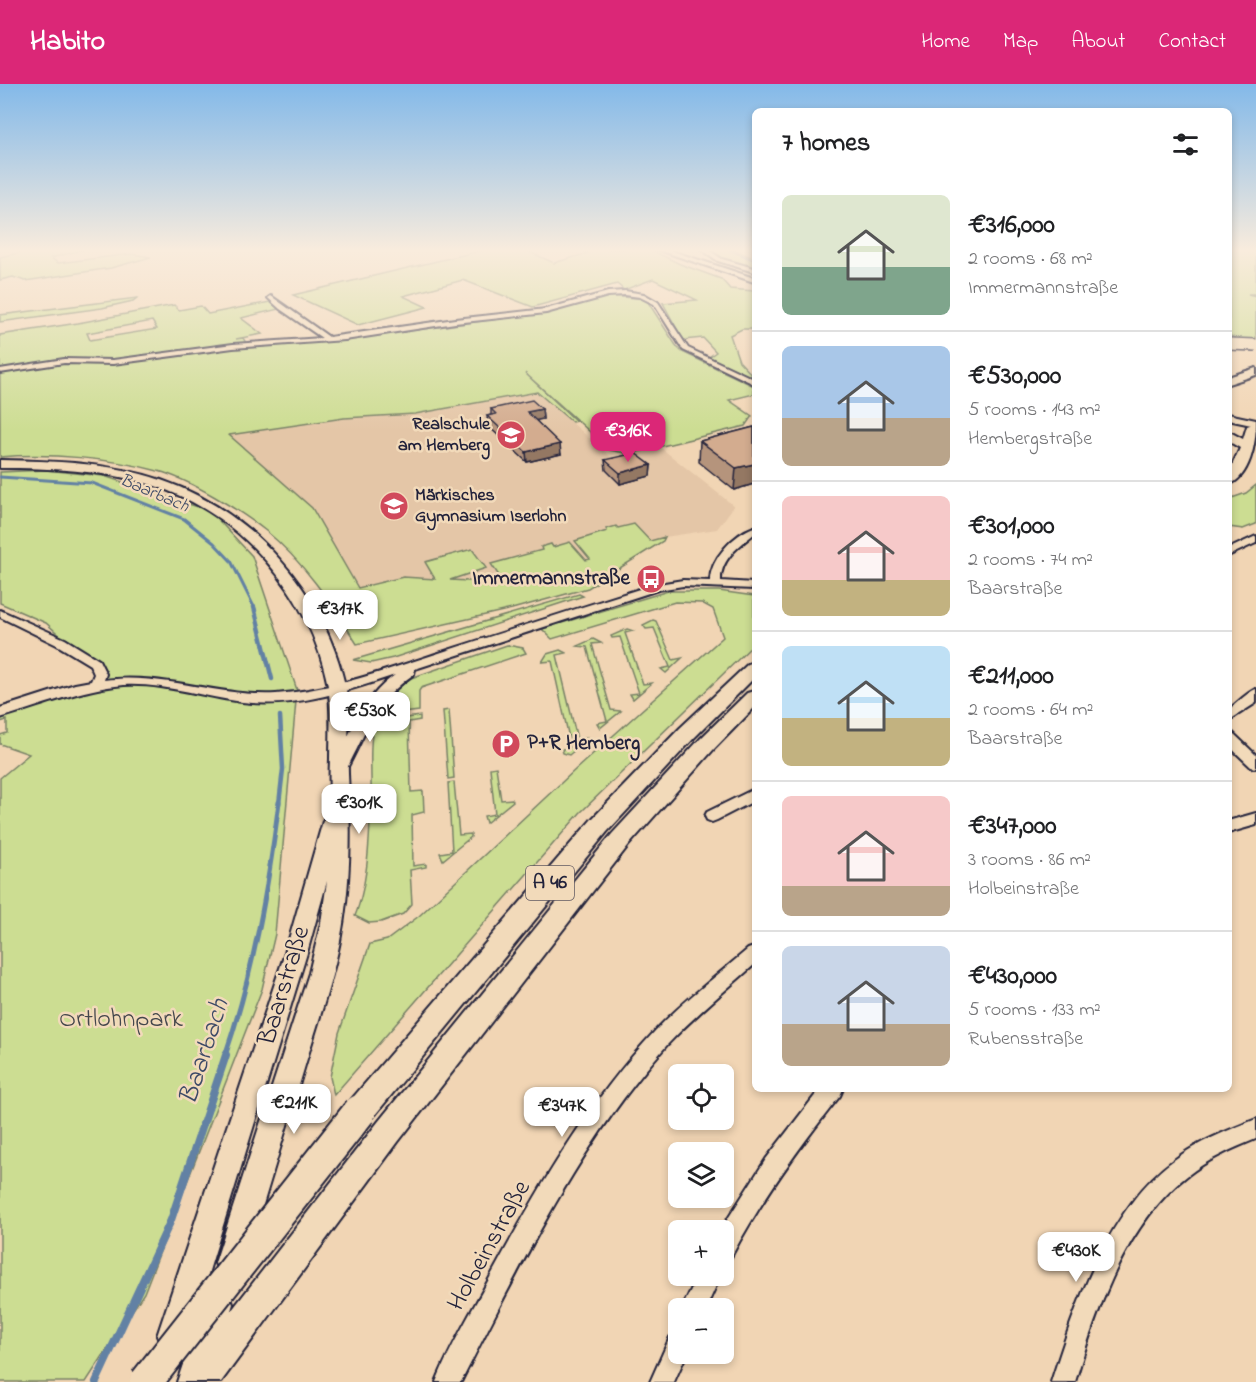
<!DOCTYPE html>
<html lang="en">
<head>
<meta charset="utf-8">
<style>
  :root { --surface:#fff; --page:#f2f2f2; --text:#202124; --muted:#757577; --line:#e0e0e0; --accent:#db2777 }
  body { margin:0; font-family:"Indie Flower",sans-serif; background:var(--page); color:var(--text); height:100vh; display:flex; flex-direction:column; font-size:22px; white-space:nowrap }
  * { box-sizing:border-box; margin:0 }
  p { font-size:20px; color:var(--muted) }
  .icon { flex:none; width:33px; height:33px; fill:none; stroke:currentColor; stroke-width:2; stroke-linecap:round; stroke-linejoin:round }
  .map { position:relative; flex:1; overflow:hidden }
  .sheet { position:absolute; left:752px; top:24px; width:480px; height:984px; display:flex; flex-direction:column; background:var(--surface); border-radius:9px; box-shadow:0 3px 9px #0003 }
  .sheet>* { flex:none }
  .tools { position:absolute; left:668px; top:980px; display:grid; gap:12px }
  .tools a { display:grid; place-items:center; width:66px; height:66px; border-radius:9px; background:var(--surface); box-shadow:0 3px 9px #0003; font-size:30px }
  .price { position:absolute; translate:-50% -51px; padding:0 14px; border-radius:12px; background:#fff; color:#222; font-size:20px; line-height:39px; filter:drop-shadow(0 2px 3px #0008) }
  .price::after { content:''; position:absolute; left:50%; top:36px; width:18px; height:14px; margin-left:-9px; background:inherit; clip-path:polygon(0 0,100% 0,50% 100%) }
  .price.active { background:var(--accent); color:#fff }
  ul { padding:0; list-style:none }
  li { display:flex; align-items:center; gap:18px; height:150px; padding:0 30px }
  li+li { border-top:2px solid var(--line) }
  li span { display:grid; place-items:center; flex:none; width:168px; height:120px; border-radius:9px; color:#555 }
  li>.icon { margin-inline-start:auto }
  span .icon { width:72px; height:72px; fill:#fffc; stroke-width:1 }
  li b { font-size:26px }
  h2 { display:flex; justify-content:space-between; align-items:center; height:72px; padding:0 30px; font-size:26px }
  header { display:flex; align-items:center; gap:36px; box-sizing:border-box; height:84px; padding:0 30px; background:var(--accent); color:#fff }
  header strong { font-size:28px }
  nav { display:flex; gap:33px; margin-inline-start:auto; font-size:21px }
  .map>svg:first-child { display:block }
</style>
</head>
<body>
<header>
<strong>Habito</strong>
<nav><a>Home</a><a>Map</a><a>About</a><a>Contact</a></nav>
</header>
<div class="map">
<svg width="1256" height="1298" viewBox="0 0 1256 1298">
  <rect width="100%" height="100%" fill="#f1d5b4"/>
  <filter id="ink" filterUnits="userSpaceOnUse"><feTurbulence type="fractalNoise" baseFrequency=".0167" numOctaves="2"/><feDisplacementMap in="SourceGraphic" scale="12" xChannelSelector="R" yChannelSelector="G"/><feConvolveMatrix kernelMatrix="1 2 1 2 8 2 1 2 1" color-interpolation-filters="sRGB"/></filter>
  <g filter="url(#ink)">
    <polygon fill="#e4c6a7" points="537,308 612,374 661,364 734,422 717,445 665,453 507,499 403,493 358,504 312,424 228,351 344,334 415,330"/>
    <g fill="#ccdd92" stroke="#778066" stroke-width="1.5" fill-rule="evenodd">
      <polygon points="36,165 85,165 51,174 58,179 131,170 151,173 111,184 25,197 13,193 0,196 0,173"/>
      <polygon points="488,165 523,165 554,179 588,169 574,165 649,165 680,180 721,195 730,205 754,207 754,245 742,245 730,251 739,277 754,293 754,297 709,273 716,268 703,254 683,256 663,219 697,216 653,195 624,206 617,200 533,223 463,196 403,212 427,223 358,241 293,211"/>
      <polygon points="707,165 732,165 754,174 754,185 712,171"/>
      <polygon points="1228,165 1256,165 1256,210 1248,210 1256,212 1256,265 1229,251"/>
      <path d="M611 212 646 215 677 263 682 268 754 302V310L729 316 752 332 745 342 629 370 610 366 525 289 576 337 572 338 537 308 415 330 344 334 229 351 312 424 358 504 403 493 435 495 425 478 472 465 486 484 450 496 504 499 491 480 542 466 541 463 551 460 553 463 570 458 586 476 590 475 575 457 607 447 606 445 616 442 618 444 634 440 650 457 665 453 663 457 588 504 512 525 357 560C332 520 303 477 266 447 241 427 189 395 158 387 111 374 49 369 0 373V251L78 239 174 221 179 226 201 222 208 230 270 218 279 225 241 234 262 250 236 255 243 254 248 262 343 256 548 228ZM152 237 157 245 90 256 87 249Z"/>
      <polygon points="137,214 133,217 102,224 0,238 0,231"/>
      <polygon points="46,386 104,392 210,427 252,472 297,606 275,850 262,905 144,1209 86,1298 0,1298 0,694 29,670 0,660 0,651 7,649 7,636 0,638 0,631 96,599 91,580 46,539 0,519 0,388"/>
      <polygon points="1256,401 1256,440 1243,445 1229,443 1229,415 1246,409"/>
      <polygon points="668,507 719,507 754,512 754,560 580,729 334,1011 330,993 339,949 370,860 387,856 419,832 576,685 723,553 713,525 702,519 675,518 552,555 542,545"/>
      <polygon points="579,510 583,512 393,574 371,579 353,576"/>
      <polygon points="653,536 656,537 673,576 682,574 666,589 661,585 670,583 654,544 646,545 643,541"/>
      <polygon points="627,545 633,547 625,549 643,600 652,599 633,615 630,610 639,609 620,553 612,554 611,552"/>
      <polygon points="593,555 601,559 592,560 611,626 621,627 600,644 597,639 607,637 587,563 577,562"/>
      <polygon points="507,561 523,564 526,569 421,604 419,607 419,627 403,629 386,617 398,604 411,594"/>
      <polygon points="560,566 566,569 557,571 577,655 587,654 587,656 569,671 563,669 562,665 571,663 552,577 542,578 547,570"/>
      <path d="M382 622 398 635 420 632V636L409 638 411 708 423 707 424 728 412 731 413 782 426 780V783L410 786 412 820 403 830 381 838 369 839 355 832C369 797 370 746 371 708 372 680 366 647 382 622Z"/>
      <polygon points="449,626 454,694 448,695 443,627"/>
      <polygon points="496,683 501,716 512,715 513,717 486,739 484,732 495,730 490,684"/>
      <polygon points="454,698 459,751 471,750 471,753 443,776 440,769 452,767 448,699"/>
    </g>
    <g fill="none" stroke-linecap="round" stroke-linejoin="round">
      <polyline stroke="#6281a4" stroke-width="2" points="727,165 754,176"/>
      <polyline stroke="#6281a4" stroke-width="3" points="0,393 92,399 184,435 214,459 231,477 255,525"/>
      <g stroke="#6281a4" stroke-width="4.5">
        <polyline points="254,523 272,595"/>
        <polyline points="279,720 283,685 280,632"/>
      </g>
      <path stroke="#6281a4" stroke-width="5" d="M225 972C253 890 268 805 279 718"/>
      <polyline stroke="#6281a4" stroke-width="8" points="96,1298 171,1136 226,971"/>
      <g stroke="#22223b" stroke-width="4">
        <g id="minor">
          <polygon points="701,165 707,165 722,175 754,184 754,188 718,177"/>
          <polygon points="625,207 644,210 658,218 688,264 754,295 754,300 683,266 654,220 640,213 625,211 608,212 546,229 455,239 345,256 233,264 113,280 64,279 0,289 0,285 64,275 113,276 233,260 322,254 280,225 268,214 271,212 329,253 455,235 546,225 608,208"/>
          <path d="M754 443V450C739 462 720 476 721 497L754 499V505L683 502 658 506 415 585 414 590C373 619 368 646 345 688H335L333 684C349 651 363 613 395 591 348 607 293 625 242 618 204 613 163 599 124 601 80 605 42 622 0 634V624L75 600 91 597 94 590 90 581 57 561 0 533V526L65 555 99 576 106 590 104 596C162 588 218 613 276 610 332 606 386 586 439 569 510 546 581 523 652 501L683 496 710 497C710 475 734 450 754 443Z"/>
          <polygon points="1256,452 1256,459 1228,472 1228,465"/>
          <path d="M1256 605V619L1228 637V626C1236 620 1249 607 1256 605Z"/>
          <polygon points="1228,647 1233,649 1256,671 1256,684 1251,683 1228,661"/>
          <polygon points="754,705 754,717 717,736 712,738 707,736 705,732 707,728"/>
          <polygon points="1256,729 1256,741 1228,749 1228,737"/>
          <path d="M754 863V881C725 907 694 932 667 961 580 1059 520 1182 461 1298H436C450 1263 470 1230 488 1197 535 1110 587 1019 655 947 683 917 717 892 748 865Z"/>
          <path d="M820 1005H843L840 1012C799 1063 762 1115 731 1173L723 1176V1146H721L727 1136 766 1075Z"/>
          <path d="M1256 1035V1055C1232 1065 1208 1075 1187 1092 1125 1141 1097 1225 1075 1298H1051C1075 1223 1108 1124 1174 1076 1199 1057 1227 1047 1256 1035Z"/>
          <polygon points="698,1191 721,1191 706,1224 682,1224"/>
          <polygon points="678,1249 678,1269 687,1269 674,1298 650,1298 670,1253"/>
        </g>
      </g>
      <g stroke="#22223b" stroke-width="4">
        <g id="major">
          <polygon points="656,165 666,165 754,194 754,198"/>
          <polygon points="1228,330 1256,336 1256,342 1228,336"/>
          <path d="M0 376C54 377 109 378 161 396 252 427 323 506 345 601 351 631 347 661 348 690 351 747 351 802 340 857 332 898 318 938 306 978 286 1045 266 1112 245 1179L241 1190 230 1194 219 1190 215 1179 309 889 321 839 327 797 307 869 189 1252 184 1263 173 1268 162 1263 157 1252 285 869 323 737 326 731 330 730C330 712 329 694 330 675 330 651 332 626 328 602 310 509 240 428 149 400 101 386 50 384 0 384Z"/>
          <polygon points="218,1205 229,1209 233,1220 209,1298 177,1298 207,1209"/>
        </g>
      </g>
      <g stroke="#22223b" stroke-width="4">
        <g id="highway">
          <polygon points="1256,284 1256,291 1228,300 1228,293"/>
          <path d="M1256 339C1256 359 1250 394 1228 401V390L1240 364 1228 357V347L1243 355 1247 342Z"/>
          <polygon points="754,578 754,594 694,654 607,748 370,1037 360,1041 350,1037 346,1027 350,1017 591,736 680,644 748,580"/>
          <polygon points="754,607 754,624 714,665 628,762 398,1058 221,1298 181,1298 186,1285 378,1038 612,750 700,655 747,609"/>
        </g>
      </g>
      <use href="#minor" fill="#f2daba" fill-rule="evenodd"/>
      <use href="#major" fill="#f2daba" fill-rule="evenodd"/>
      <use href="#highway" fill="#f2daba" fill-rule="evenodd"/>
      <g stroke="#22223b" stroke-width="14" stroke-linecap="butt">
        <polyline id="highway-bridge-far1" points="1228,260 1256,261"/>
      </g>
      <g stroke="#22223b" stroke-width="36" stroke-linecap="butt">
        <polyline id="highway-bridge" points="146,1298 360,1027"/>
      </g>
      <use href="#highway-bridge-far1" stroke="#f2daba" stroke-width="11"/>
      <use href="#highway-bridge" stroke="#f2daba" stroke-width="32"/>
    </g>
    <g fill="#b5947b" stroke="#22223b" stroke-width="1.5">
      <polygon points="491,325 542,325 543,335 536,336 561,370 527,378 488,342 487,332 491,331"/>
      <polygon points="754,343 754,400 734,406 699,378 700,357"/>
      <polygon points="605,376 651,381 650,392 620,400 606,386"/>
    </g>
    <g fill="#947864" stroke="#22223b" stroke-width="1.5">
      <polygon points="542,325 543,335 528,338 527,328"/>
      <polygon points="560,360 561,370 527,378 526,368"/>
      <polygon points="754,380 754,400 734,406 736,384"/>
      <polygon points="651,381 650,392 620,400 620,389"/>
    </g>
    <g fill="#d3ac8f" stroke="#22223b" stroke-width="1.5">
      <polygon points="532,316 542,325 527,328 560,360 526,368 487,332 496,330 491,325"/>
      <polygon points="754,343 754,380 736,384 700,357"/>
      <polygon points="635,369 651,381 620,389 605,376"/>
    </g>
  </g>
  <linearGradient id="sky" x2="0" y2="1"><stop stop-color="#83b9e9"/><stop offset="0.48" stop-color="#f9ecdd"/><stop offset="1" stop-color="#f9ecdd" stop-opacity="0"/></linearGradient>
  <rect width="1256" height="347" fill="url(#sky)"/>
  <defs>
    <g id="school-disc" transform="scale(1.5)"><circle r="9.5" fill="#d1495b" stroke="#f2daba"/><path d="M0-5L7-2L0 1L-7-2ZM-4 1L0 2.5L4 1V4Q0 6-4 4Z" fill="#fff"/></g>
    <g id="bus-disc" transform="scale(1.5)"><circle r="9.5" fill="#d1495b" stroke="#f2daba"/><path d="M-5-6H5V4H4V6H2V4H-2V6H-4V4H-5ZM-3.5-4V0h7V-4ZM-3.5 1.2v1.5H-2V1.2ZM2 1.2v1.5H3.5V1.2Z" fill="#fff"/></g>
    <g id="parking-disc" transform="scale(1.5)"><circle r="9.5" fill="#d1495b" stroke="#f2daba"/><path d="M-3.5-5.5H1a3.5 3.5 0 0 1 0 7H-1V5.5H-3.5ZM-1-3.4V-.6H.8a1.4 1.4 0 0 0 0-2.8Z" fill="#fff"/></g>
  </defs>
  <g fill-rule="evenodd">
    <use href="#school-disc" x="511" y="351"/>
    <use href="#school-disc" x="394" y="422"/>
    <use href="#bus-disc" x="651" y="495"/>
    <use href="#parking-disc" x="506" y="660"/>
  </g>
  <g text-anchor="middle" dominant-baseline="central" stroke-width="5" stroke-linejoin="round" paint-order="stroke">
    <g font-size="18" font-weight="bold" fill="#22223b" stroke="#f2daba" text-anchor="end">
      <text x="490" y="341">Realschule<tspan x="490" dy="21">am Hemberg</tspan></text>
      <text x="415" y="412" text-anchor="start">Märkisches<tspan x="415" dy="21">Gymnasium Iserlohn</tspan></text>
    </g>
    <g font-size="18" font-style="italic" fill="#3d4a67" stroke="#f2daba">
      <text transform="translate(154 410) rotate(23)">Baarbach</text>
    </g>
    <rect fill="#f2daba" stroke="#605961" stroke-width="1.5" x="526" y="782" width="48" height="34" rx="4.5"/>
    <g font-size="20" font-weight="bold" fill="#22223b">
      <text x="550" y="799">A 46</text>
    </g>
    <g font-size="21" font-weight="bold" fill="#22223b" stroke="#f2daba" text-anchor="end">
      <text x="630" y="495">Immermannstraße</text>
      <text x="527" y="660" text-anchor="start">P+R Hemberg</text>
    </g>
    <g font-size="26" fill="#22223b" stroke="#f2daba">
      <text transform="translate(285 902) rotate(-73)">Baarstraße</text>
      <text transform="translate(490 1162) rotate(-61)">Holbeinstraße</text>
    </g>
    <g font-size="26" fill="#44474c" stroke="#f2daba">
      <text x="121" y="936">Ortlohnpark</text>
    </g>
    <g font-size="27" font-style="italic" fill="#3d4a67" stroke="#f2daba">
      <text transform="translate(205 968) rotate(-72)">Baarbach</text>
    </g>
  </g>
</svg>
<div class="tools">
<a><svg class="icon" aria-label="locate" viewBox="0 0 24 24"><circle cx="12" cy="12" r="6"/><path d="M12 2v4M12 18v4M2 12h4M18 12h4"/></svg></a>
<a><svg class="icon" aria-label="layers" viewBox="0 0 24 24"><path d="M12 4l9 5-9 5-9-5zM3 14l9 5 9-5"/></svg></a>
<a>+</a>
<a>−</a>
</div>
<b class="price active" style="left:628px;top:379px">€316K</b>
<b class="price" style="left:340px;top:557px">€317K</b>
<b class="price" style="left:370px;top:659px">€530K</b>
<b class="price" style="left:359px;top:751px">€301K</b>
<b class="price" style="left:294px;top:1051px">€211K</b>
<b class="price" style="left:562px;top:1054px">€347K</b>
<b class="price" style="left:1076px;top:1199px">€430K</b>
<section class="sheet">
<h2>7 homes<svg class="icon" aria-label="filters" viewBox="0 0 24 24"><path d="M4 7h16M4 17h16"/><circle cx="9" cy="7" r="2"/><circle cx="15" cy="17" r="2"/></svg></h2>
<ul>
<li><span style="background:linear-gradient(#dfe7d0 60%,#7fa58c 0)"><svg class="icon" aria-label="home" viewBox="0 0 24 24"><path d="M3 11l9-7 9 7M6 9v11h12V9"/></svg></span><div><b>€316,000</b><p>2 rooms · 68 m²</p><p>Immermannstraße</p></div></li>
<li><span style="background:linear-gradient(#a9c7e8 60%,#b9a48a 0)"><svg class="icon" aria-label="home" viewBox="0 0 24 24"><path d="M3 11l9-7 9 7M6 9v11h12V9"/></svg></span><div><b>€530,000</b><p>5 rooms · 143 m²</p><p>Hembergstraße</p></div></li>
<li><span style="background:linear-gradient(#f6c9c9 70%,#c2b280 0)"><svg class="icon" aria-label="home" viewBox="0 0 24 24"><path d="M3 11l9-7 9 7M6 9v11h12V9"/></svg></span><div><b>€301,000</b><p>2 rooms · 74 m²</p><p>Baarstraße</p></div></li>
<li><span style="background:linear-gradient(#bfe0f5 60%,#c2b280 0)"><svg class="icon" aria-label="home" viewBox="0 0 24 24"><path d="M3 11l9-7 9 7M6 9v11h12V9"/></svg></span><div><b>€211,000</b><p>2 rooms · 64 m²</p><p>Baarstraße</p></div></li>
<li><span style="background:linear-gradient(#f6c9c9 75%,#b9a48a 0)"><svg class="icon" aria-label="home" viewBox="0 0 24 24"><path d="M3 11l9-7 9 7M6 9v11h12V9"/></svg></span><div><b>€347,000</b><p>3 rooms · 86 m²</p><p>Holbeinstraße</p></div></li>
<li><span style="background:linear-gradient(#c9d6e8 65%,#b9a48a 0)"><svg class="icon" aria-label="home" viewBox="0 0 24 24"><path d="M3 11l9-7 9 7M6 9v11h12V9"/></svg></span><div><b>€430,000</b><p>5 rooms · 133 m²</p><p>Rubensstraße</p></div></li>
</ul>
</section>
</div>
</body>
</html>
